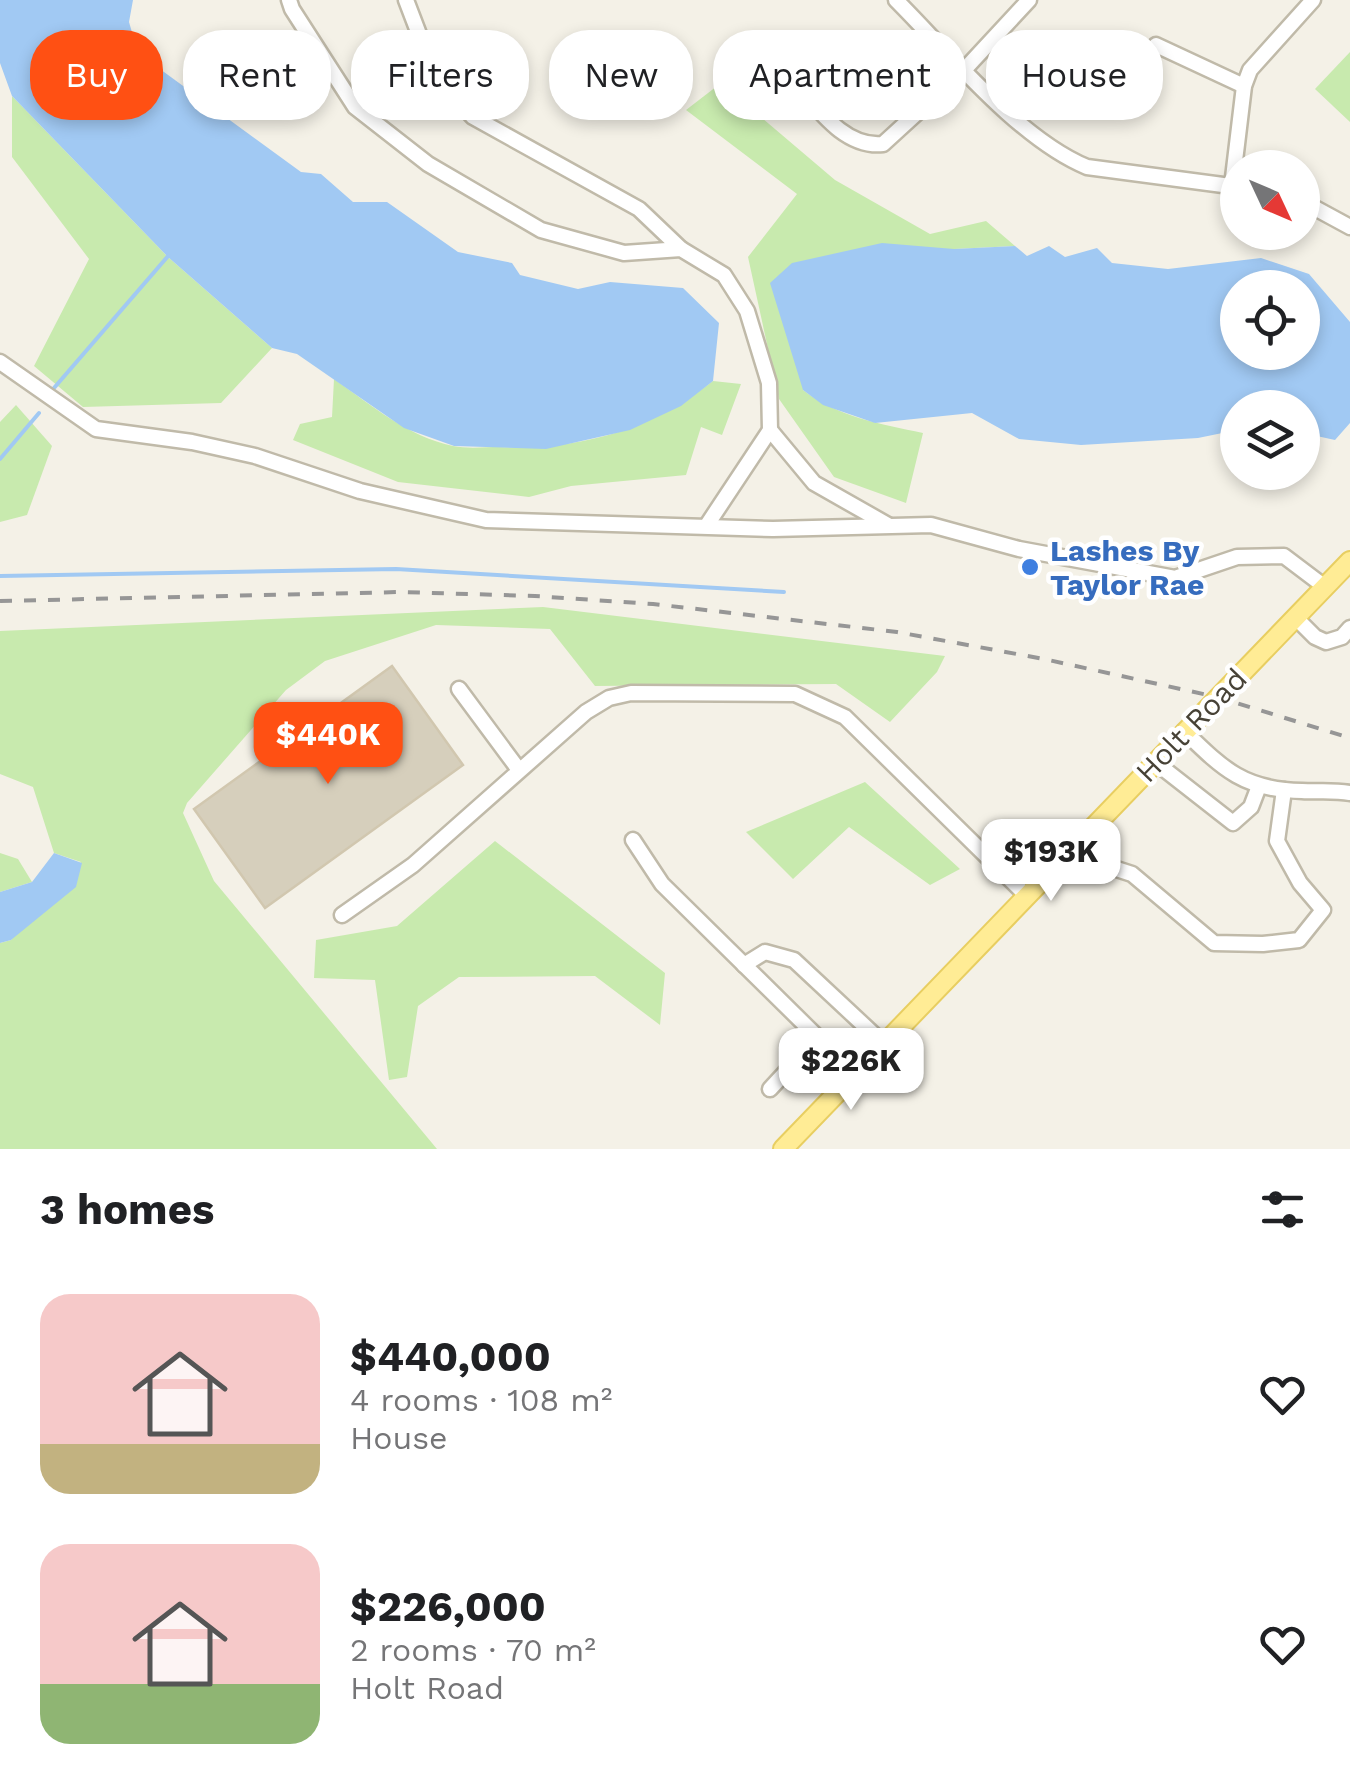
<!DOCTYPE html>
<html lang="en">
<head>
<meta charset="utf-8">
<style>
  :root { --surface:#fff; --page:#f6f6f6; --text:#202124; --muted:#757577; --accent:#ff5013 }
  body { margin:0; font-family:"Work Sans",sans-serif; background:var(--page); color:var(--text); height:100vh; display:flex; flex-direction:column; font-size:38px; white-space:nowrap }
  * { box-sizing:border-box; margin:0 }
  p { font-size:32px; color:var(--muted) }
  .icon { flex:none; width:55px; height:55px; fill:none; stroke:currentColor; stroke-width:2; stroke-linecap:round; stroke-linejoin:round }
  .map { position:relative; height:1149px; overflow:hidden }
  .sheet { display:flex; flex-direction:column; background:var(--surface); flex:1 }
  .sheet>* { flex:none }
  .hud { position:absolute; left:30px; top:30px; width:1290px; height:90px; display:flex; gap:20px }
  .needle { width:65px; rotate:134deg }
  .tools { position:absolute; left:1220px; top:150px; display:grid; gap:20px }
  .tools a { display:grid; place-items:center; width:100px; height:100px; border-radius:50%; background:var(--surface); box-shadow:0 5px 15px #0003; font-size:50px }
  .price { position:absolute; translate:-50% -85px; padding:0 22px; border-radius:20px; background:#fff; color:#222; font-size:32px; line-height:65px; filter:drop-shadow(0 2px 5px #0008) }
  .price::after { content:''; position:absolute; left:50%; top:60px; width:30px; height:22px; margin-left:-15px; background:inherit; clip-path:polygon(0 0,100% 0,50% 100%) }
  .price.current { background:var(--accent); color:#fff }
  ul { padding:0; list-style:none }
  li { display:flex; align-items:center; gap:30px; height:250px; padding:0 40px }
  li span { display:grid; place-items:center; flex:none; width:280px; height:200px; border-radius:30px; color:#555 }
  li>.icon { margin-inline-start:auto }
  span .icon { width:120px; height:120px; fill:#fffc; stroke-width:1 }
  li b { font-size:42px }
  h2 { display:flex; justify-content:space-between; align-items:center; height:120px; padding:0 40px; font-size:42px }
  .chip { padding:0 35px; border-radius:40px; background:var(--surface); box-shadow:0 5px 15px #0003; font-size:35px; line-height:90px }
  .chip.current { background:var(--accent); color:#fff }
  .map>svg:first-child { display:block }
</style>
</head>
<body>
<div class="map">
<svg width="1350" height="1149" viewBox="0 0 1350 1149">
  <rect width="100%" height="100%" fill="#f4f1e7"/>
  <g fill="#c8eaae">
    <polygon points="1350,52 1350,122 1315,89"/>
    <path d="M721 83 835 180 930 234 986 221 1015 246 954 249 803 390C837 417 881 424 923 433L906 503 834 477 779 399 748 257 797 194 686 110Z"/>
    <polygon points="12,96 168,257 272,348 221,403 83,407 34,366 89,259 12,157"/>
    <path d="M334 379C371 405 409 437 453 446 468 449 485 447 499 447 581 450 647 431 713 381L741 384 722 435 701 427 686 475 571 486 529 497 398 482 293 440 300 424 332 417Z"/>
    <polygon points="16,405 52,446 27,515 0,522 0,422"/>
    <polygon points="543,607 945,656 937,672 890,722 836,684 595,686 550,629 436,625 325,661 286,690 187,803 183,813 214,881 437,1149 0,1149 0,943 11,940 81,862 54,853 33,787 0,774 0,631"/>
    <polygon points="865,782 960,869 930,885 849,827 793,879 746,832"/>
    <polygon points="495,841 665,973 660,1025 595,976 459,977 418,1006 407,1077 389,1080 375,980 314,978 316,940 397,926"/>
    <polygon points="0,853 18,859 32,882 0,892"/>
  </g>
  <g fill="#a1c9f3" fill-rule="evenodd">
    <polygon points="0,0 133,0 129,22 138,53 301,172 321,174 353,202 387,202 458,252 512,263 520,275 578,289 610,282 683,288 719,323 713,381 681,406 630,430 546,449 454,446 404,428 297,354 272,348 168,257 12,96 0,63"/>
    <path d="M882 243 954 249 1015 246 1027 256 1049 246 1065 257 1097 248 1112 263 1168 269 1261 258 1309 274 1350 322V423L1335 440 1303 433 1302 408H1238L1237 430 1198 438 1081 445 1019 439 972 413 875 423 823 405 803 390 770 283 792 263ZM1238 288H1302V352H1238Z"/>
    <polygon points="54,853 82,863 76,887 11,940 0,943 0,892 32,882"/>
  </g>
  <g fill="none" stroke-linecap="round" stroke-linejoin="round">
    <g stroke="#a1c9f3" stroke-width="4">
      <polyline points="54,388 169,255"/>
      <polyline points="0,459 39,413"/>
      <polyline points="0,576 396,569 784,592"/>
    </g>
  </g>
  <polygon fill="#d6cfbc" stroke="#d1c7af" stroke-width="2.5" points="392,666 463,765 265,908 194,809"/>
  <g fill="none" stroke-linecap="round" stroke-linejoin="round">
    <g stroke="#c0baa9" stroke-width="19">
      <g id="minor">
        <polyline points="289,0 292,9 355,107 428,164 541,230 624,253 681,249 724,275 747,311 769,383 770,430 707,525"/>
        <polyline points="406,0 435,76 473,117 639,209 681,249"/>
        <path d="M896 0C949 53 1019 139 1087 167L1238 187"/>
        <polyline points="1156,45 1244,86"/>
        <path d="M797 85C819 110 845 148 883 144L965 69 1029 0"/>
        <polyline points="1232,186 1244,86 1250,70 1313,0"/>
        <polyline points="1302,201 1350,227"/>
        <polyline points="0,362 96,429 192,442 255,456 360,491 486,520 773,529 931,525 1019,549 1175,578 1237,557 1284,556 1325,587"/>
        <polyline points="770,430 814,483 888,525"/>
        <polyline points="1295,617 1315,637 1326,642 1342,637 1350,628"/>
        <polyline points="459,689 519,770"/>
        <path d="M1184 731C1223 769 1244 790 1302 791 1318 792 1334 790 1350 793"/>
        <polyline points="1155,762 1233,823 1251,807 1259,786"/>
        <polyline points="633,840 662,884 855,1074"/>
        <polyline points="1076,844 1098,863 1132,874 1214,943 1263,944 1299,940 1323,910 1300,883 1277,841 1284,790"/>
        <polyline points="342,915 413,865 586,712 609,698 631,693 795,694 845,717 1026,895"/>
        <polyline points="744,965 765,952 794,960 884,1044"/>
        <polyline points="770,1089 818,1037"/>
      </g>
    </g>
    <g stroke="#e8ce61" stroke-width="22">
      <polyline id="major" points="783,1149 1350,561"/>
    </g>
    <use href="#minor" stroke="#fff" stroke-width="14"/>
    <use href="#major" stroke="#ffec95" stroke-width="18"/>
    <polyline stroke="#969696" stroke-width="4" stroke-dasharray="12 12" stroke-linecap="butt" points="0,601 401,592 535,596 653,604 897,632 1044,659 1217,697 1350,738"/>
  </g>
  <circle fill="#3f7fe0" stroke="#fff" stroke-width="4" cx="1030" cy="567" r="10"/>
  <g text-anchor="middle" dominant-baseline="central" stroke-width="9" stroke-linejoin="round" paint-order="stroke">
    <g font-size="30" font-weight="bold" fill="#366cbe" stroke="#fff" text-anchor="start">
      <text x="1050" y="550">Lashes By<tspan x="1050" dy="34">Taylor Rae</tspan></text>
    </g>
    <g font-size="30" fill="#474236" stroke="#fff">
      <text transform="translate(1191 725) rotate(-46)">Holt Road</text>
    </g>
  </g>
</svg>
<div class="tools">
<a><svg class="needle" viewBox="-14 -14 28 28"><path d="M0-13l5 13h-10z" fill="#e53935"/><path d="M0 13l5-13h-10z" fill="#757577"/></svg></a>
<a><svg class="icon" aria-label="locate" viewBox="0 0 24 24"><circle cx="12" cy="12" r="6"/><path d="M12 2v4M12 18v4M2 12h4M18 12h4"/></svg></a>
<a><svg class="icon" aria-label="layers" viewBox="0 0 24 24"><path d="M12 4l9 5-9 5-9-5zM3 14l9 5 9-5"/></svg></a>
</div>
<b class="price current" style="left:328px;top:787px">$440K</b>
<b class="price" style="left:1051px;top:904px">$193K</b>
<b class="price" style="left:851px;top:1113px">$226K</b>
<div class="hud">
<a class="chip current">Buy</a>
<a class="chip">Rent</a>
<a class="chip">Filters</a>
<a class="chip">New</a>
<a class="chip">Apartment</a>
<a class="chip">House</a>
</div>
</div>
<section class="sheet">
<h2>3 homes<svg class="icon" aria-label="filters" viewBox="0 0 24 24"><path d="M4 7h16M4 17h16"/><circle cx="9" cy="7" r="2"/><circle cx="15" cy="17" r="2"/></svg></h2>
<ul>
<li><span style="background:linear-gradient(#f6c9c9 75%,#c2b280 0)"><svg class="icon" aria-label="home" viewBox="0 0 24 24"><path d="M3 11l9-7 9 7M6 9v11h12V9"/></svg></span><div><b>$440,000</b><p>4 rooms · 108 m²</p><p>House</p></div><svg class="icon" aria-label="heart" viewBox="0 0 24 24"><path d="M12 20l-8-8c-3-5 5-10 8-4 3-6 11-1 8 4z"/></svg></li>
<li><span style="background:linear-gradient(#f6c9c9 70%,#8fb573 0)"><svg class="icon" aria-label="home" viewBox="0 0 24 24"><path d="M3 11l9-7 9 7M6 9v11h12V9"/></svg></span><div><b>$226,000</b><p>2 rooms · 70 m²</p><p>Holt Road</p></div><svg class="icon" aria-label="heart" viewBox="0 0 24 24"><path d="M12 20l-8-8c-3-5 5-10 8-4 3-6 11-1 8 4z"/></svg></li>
</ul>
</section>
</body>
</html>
